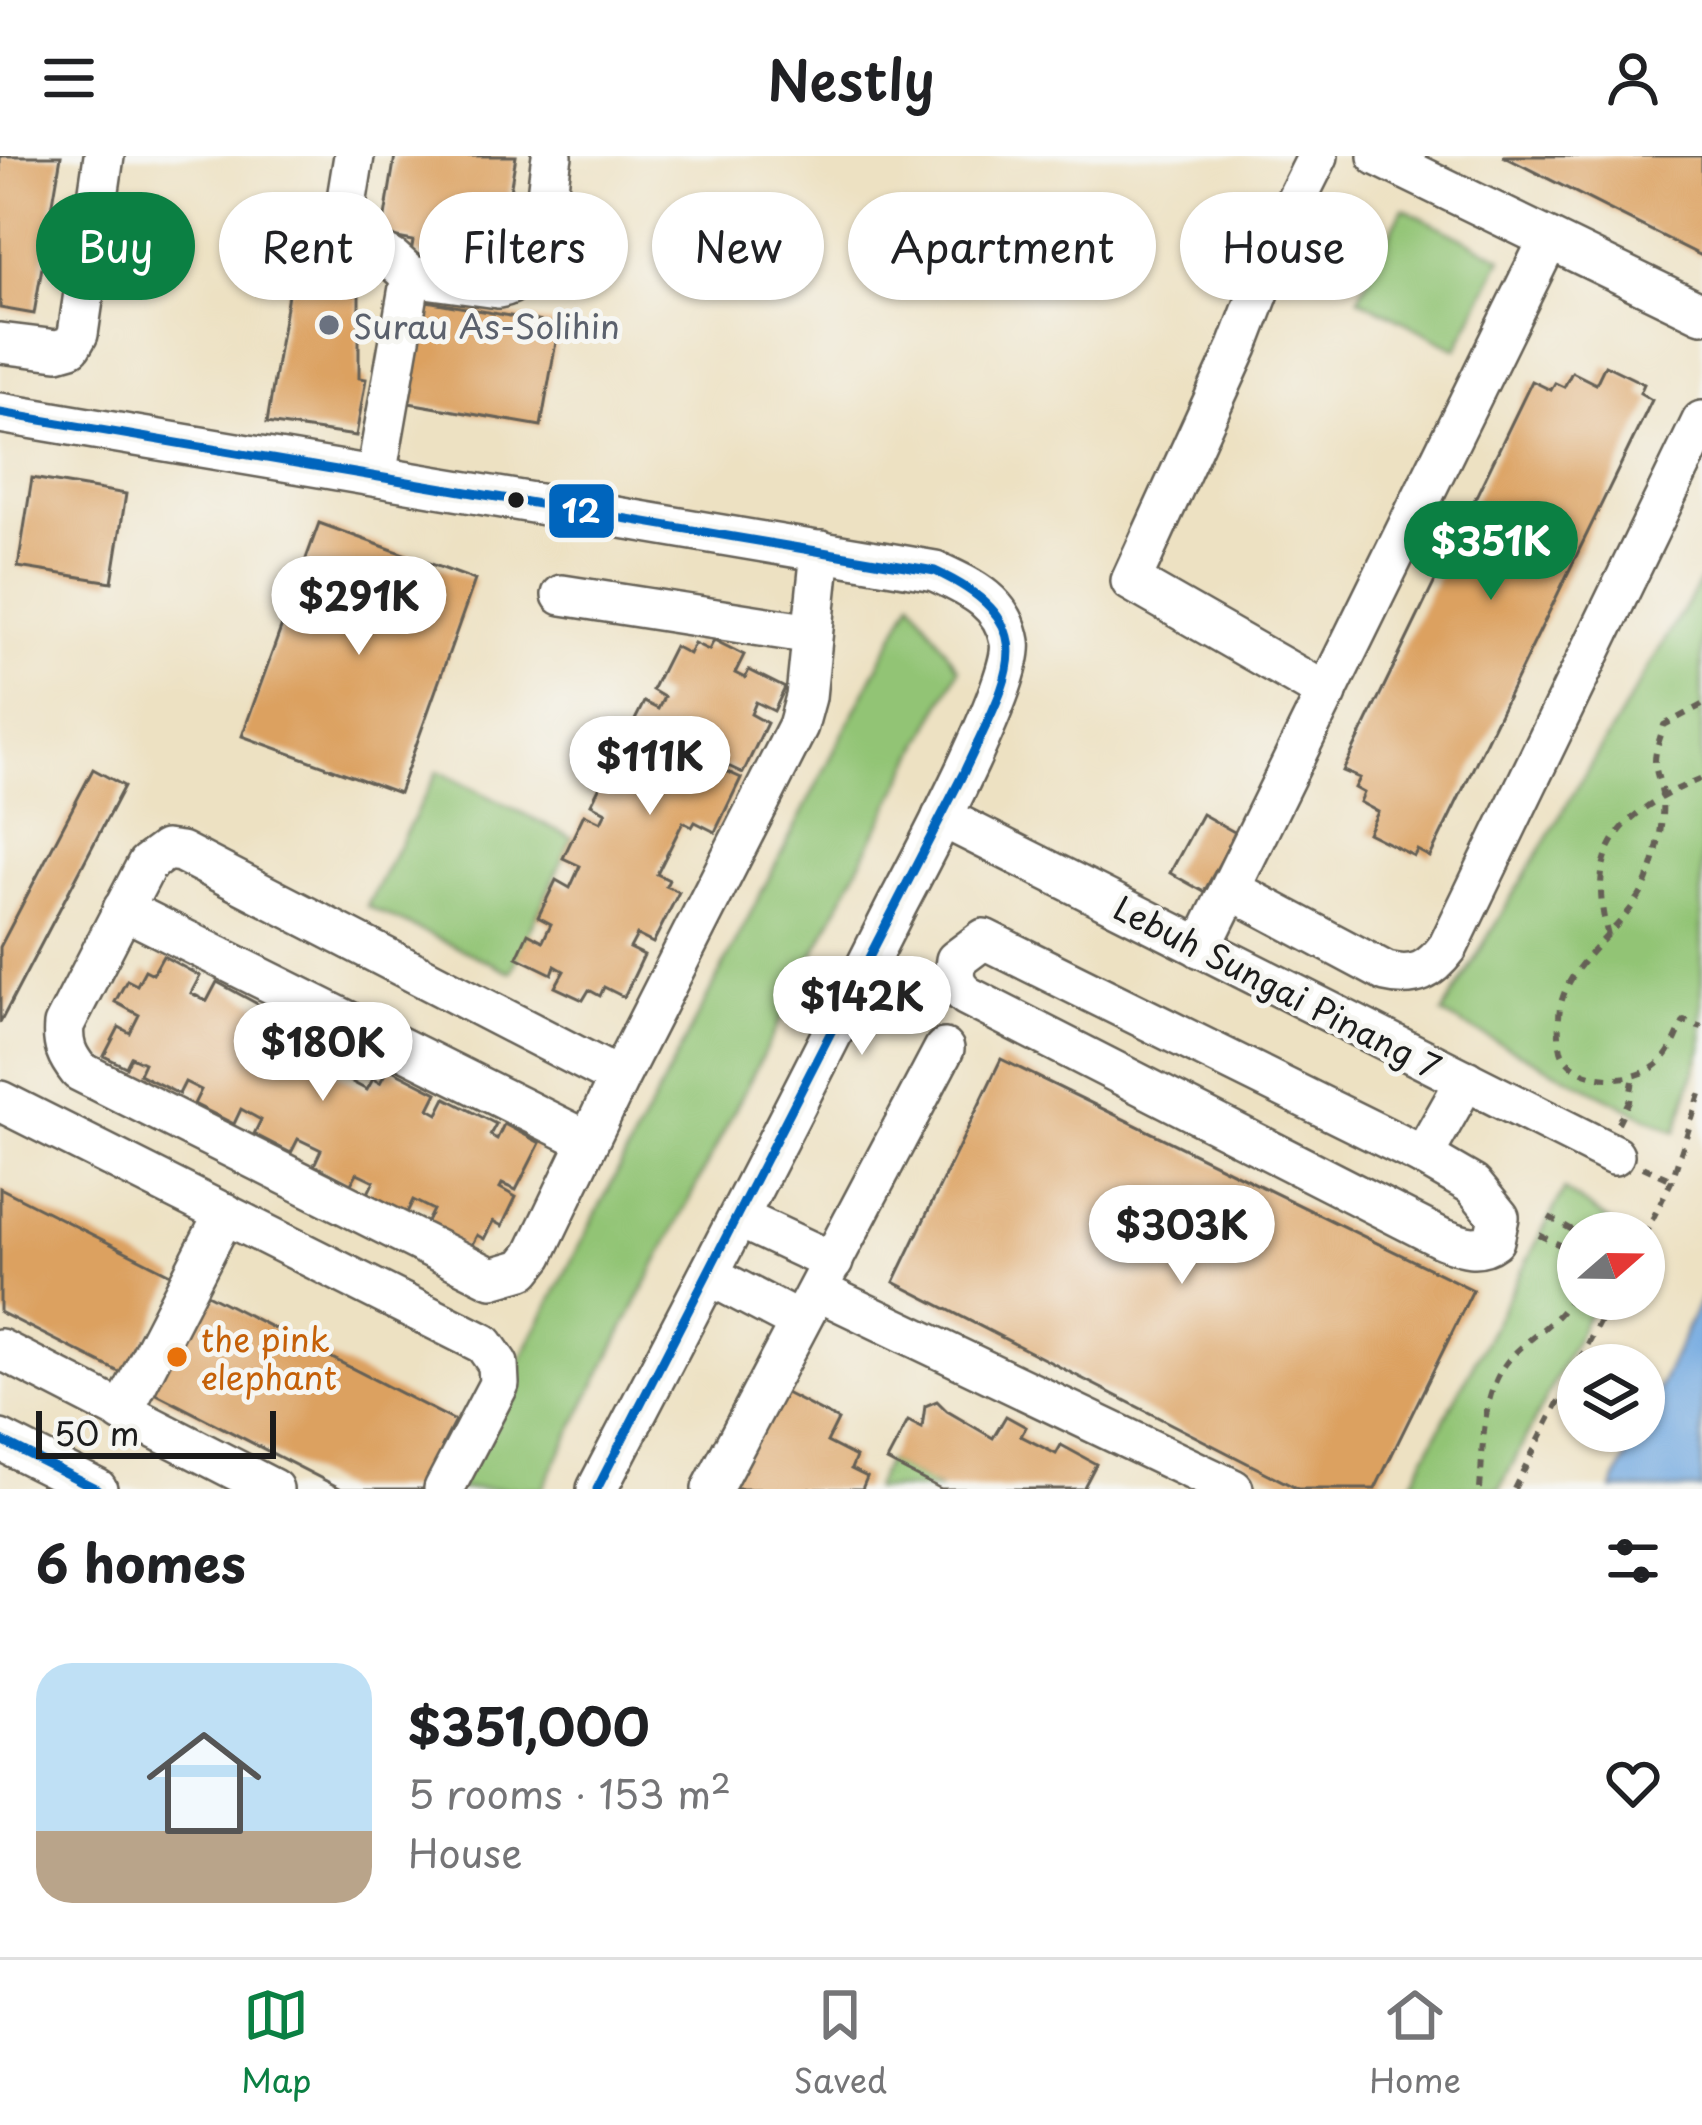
<!DOCTYPE html>
<html lang="en">
<head>
<meta charset="utf-8">
<style>
  :root { --surface:#fff; --page:#f6f6f6; --text:#202124; --muted:#757577; --line:#e0e0e0; --accent:#0b8043 }
  body { margin:0; font-family:"Playpen Sans",sans-serif; background:var(--page); color:var(--text); height:100vh; display:flex; flex-direction:column; font-size:45px; white-space:nowrap }
  * { box-sizing:border-box; margin:0 }
  p { font-size:39px; color:var(--muted) }
  .icon { flex:none; width:66px; height:66px; fill:none; stroke:currentColor; stroke-width:2; stroke-linecap:round; stroke-linejoin:round }
  .map { position:relative; height:1333px; overflow:hidden }
  .panel { display:flex; flex-direction:column; background:var(--surface); flex:1 }
  .panel>* { flex:none }
  .hud { position:absolute; left:36px; top:36px; width:1632px; height:108px; display:flex; gap:24px }
  .needle { width:78px; rotate:70deg }
  .controls { position:absolute; left:1557px; top:1056px; display:grid; gap:24px }
  .controls a { display:grid; place-items:center; width:108px; height:108px; border-radius:50%; background:var(--surface); box-shadow:0 3px 9px #0004; font-size:60px }
  .scale { position:absolute; left:36px; bottom:30px; width:240px; box-sizing:border-box; padding-left:12px; border:6px solid #1c1c1c; border-top:0; font-size:33px; line-height:42px; white-space:nowrap; color:#1c1c1c; -webkit-text-stroke:9px #f6f6f2; paint-order:stroke }
  .price { position:absolute; translate:-50% -102px; padding:0 27px; border-radius:42px; background:#fff; color:#222; font-size:39px; line-height:78px; filter:drop-shadow(0 3px 6px #0008) }
  .price::after { content:''; position:absolute; left:50%; top:72px; width:36px; height:27px; margin-left:-18px; background:inherit; clip-path:polygon(0 0,100% 0,50% 100%) }
  .price.selected { background:var(--accent); color:#fff }
  ul { padding:0; list-style:none }
  li { display:flex; align-items:center; gap:36px; height:300px; padding:0 36px }
  li+li { border-top:3px solid var(--line) }
  li span { display:grid; place-items:center; flex:none; width:336px; height:240px; border-radius:36px; color:#555 }
  li>.icon { margin-inline-start:auto }
  span .icon { width:144px; height:144px; fill:#fffc; stroke-width:1 }
  li b { font-size:51px }
  h2 { display:flex; justify-content:space-between; align-items:center; height:144px; padding:0 36px; font-size:51px }
  .pill { padding:0 42px; border-radius:54px; background:var(--surface); box-shadow:0 3px 9px #0004; font-size:42px; line-height:108px }
  .pill.selected { background:var(--accent); color:#fff }
  header { display:flex; justify-content:space-between; align-items:center; height:156px; padding:0 36px; background:var(--surface); font-size:54px; font-weight:600 }
  .tabs { display:flex; justify-content:space-around; align-items:center; height:168px; border-top:3px solid var(--line); background:var(--surface); font-size:33px; color:var(--muted) }
  .tabs a { display:grid; justify-items:center; gap:6px }
  .tabs .selected { color:var(--accent) }
  .map>svg:first-child { display:block }
</style>
</head>
<body>
<header><svg class="icon" aria-label="menu" viewBox="0 0 24 24"><path d="M4 6h16M4 12h16M4 18h16"/></svg>Nestly<svg class="icon" aria-label="person" viewBox="0 0 24 24"><circle cx="12" cy="8" r="4"/><path d="M4 21q1-7 8-7t8 7"/></svg></header>
<div class="map">
<svg width="1702" height="1333" viewBox="0 0 1702 1333">
  <rect width="100%" height="100%" fill="#f6f6f2"/>
  <filter id="ink" filterUnits="userSpaceOnUse"><feTurbulence type="fractalNoise" baseFrequency=".00833" numOctaves="2"/><feDisplacementMap in="SourceGraphic" scale="24" xChannelSelector="R" yChannelSelector="G"/><feConvolveMatrix kernelMatrix="1 2 1 2 8 2 1 2 1" color-interpolation-filters="sRGB"/></filter>
  <filter id="wash" filterUnits="userSpaceOnUse"><feTurbulence type="fractalNoise" baseFrequency=".004" numOctaves="4" result="noise"/><feDisplacementMap in="SourceGraphic" scale="48" xChannelSelector="R" yChannelSelector="G"/><feGaussianBlur stdDeviation="2.7" result="paint"/><feColorMatrix in="noise" values="0 0 0 0 0 0 0 0 0 0 0 0 0 0 0 0 0 1.4 0 .05"/><feComposite in="paint" operator="in"/></filter>
  <g filter="url(#wash)">
    <rect width="100%" height="100%" fill="#ede1c2"/>
    <g fill="#92c474" stroke="#577048" stroke-width="3">
      <polygon points="1403,52 1502,102 1457,193 1358,142"/>
      <polygon points="1702,422 1702,891 1676,976 1442,858"/>
      <polygon points="912,444 959,513 542,1333 454,1333"/>
      <polygon points="438,615 572,682 511,816 367,750"/>
      <polygon points="1564,1034 1626,1077 1578,1077 1578,1143 1596,1143 1500,1333 1408,1333"/>
      <polygon points="887,1305 941,1333 873,1333"/>
    </g>
    <polygon fill="#72a9e0" stroke="#47627e" stroke-width="3" points="1702,1140 1702,1333 1612,1333 1639,1275 1644,1275 1644,1265"/>
    <g id="blocks">
      <g fill="#dca161">
        <polygon points="0,0 61,0 34,158 0,152"/>
        <polygon points="395,0 516,0 499,99 453,91 451,105 411,97 413,85 382,79"/>
        <polygon points="1503,0 1702,0 1702,100"/>
        <polygon points="295,95 359,106 359,222 366,223 356,280 267,267"/>
        <polygon points="427,145 559,169 541,270 409,247"/>
        <polygon points="1605,209 1644,228 1640,237 1652,244 1430,701 1417,694 1414,700 1368,677 1378,656 1360,646 1364,637 1355,632 1360,622 1343,615 1532,225 1551,234 1555,227 1564,231 1572,216 1596,228"/>
        <polygon points="32,322 126,338 112,426 18,411"/>
        <polygon points="319,367 475,424 399,637 242,580"/>
        <polygon points="714,484 744,499 735,517 745,522 749,514 785,532 774,555 756,546 751,558 767,567 743,617 728,610 726,615 741,622 715,676 695,666 692,671 683,666 657,718 669,724 666,730 679,736 653,787 637,779 630,792 644,799 624,841 604,831 600,840 589,834 583,844 555,831 564,815 555,810 552,818 517,801 528,777 543,785 551,768 538,761 556,724 570,732 580,710 563,702 584,658 601,666 606,656 591,648 614,602 630,610 637,594 623,588 644,546 658,553 664,541 652,534 674,490 689,498 694,487 709,494"/>
        <polygon points="93,613 124,630 0,867 0,791"/>
        <polygon points="1202,658 1236,677 1204,736 1170,717"/>
        <polygon points="163,800 200,820 191,837 207,845 217,826 265,852 256,868 264,872 272,856 323,883 317,894 326,898 320,909 367,934 373,923 380,927 388,912 437,937 429,953 438,958 446,942 496,968 490,979 497,983 504,968 540,987 516,1034 502,1028 500,1032 516,1041 502,1070 493,1065 484,1083 477,1079 469,1094 424,1072 433,1054 413,1044 406,1059 367,1039 374,1025 357,1017 351,1028 314,1009 321,994 298,983 291,997 254,978 261,964 241,953 234,968 194,948 201,934 185,926 179,938 139,918 144,907 131,901 126,911 104,900 119,871 130,877 139,859 115,846 127,824 137,829 145,814 153,818"/>
        <polygon points="1001,903 1473,1134 1375,1333 1298,1333 894,1126"/>
        <polygon points="0,1032 176,1121 127,1220 0,1156"/>
        <polygon points="199,1134 455,1265 442,1290 450,1294 430,1333 342,1333 149,1234"/>
        <polygon points="774,1231 838,1264 827,1286 856,1301 851,1313 867,1321 862,1333 724,1333"/>
        <polygon points="937,1245 947,1255 993,1282 1006,1260 1026,1271 1021,1280 1056,1298 1061,1289 1096,1308 1083,1333 941,1333 887,1305 908,1265 922,1272 925,1250"/>
      </g>
    </g>
  </g>
  <g filter="url(#ink)">
    <use href="#blocks" fill-opacity="0" stroke="#656156" stroke-width="3"/>
    <g fill="none" stroke-linecap="round" stroke-linejoin="round">
      <g stroke="#656156" stroke-width="44">
        <g id="minor">
          <path d="M354 0 344 61 346 74 356 83 392 103 411 120 498 132C546 124 545 40 552 0"/>
          <polyline points="1318,0 1289,58 1238,191 1131,425 1327,537"/>
          <polyline points="1378,0 1702,157"/>
          <polyline points="0,187 57,194 71,190 78,178 104,0"/>
          <path d="M0 257 935 415C969 431 1003 445 1010 486 1017 524 919 707 896 751 798 946 698 1140 597 1333"/>
          <polyline points="376,320 411,120"/>
          <polyline points="562,439 812,478"/>
          <polyline points="942,661 1614,999"/>
          <path d="M1232 734 1386 816C1415 823 1430 815 1448 791L1702 265"/>
          <polyline points="123,753 588,985"/>
          <path d="M984 783 1423 1000 1473 1029 1499 1061 1494 1084C1477 1097 1460 1089 1441 1082L967 840C953 829 953 820 956 804Z"/>
          <polyline points="1201,792 1549,83"/>
          <path d="M619 922 181 696 166 694 147 708 64 869C62 889 67 900 79 915L492 1122 523 1113 534 1099 619 922 798 570 806 541 821 395"/>
          <polyline points="0,945 484,1188 498,1208 499,1228 444,1333"/>
          <polyline points="1423,1000 1466,924"/>
          <polyline points="739,1062 833,1106"/>
          <polyline points="709,1119 799,1166"/>
          <polyline points="818,1135 1233,1333"/>
          <polyline points="0,1193 273,1333"/>
          <polyline points="122,1257 225,1057"/>
          <polyline points="0,1284 97,1333"/>
          <polyline points="712,1333 944,893"/>
        </g>
      </g>
      <g stroke="#656156" stroke-width="6" stroke-dasharray="9 9" stroke-linecap="butt">
        <path d="M1702 549 1664 569C1661 580 1655 594 1655 605 1655 617 1662 629 1662 641 1664 668 1657 697 1648 723 1629 774 1562 804 1559 861 1558 869 1559 890 1562 897 1576 927 1630 928 1654 911 1670 900 1676 882 1684 865L1702 871"/>
        <path d="M1608 780C1584 690 1623 655 1702 622"/>
        <polyline points="1618,967 1629,945 1634,920"/>
        <polyline points="1643,1011 1672,1024"/>
        <polyline points="1549,1061 1576,1076"/>
        <polyline points="1539,1079 1566,1092"/>
        <polyline points="1644,1080 1672,1024 1702,932"/>
        <path d="M1480 1333C1484 1287 1480 1231 1515 1197 1542 1171 1563 1164 1578 1127"/>
        <polyline points="1514,1333 1611,1143"/>
      </g>
      <use href="#minor" stroke="#fff" stroke-width="39"/>
      <g stroke="#f6f6f2" stroke-width="18">
        <g id="bus-1">
          <path d="M0 257 935 415C1051 469 1006 524 964 616L597 1333"/>
          <polyline points="0,1284 97,1333"/>
        </g>
      </g>
      <use href="#bus-1" stroke="#0065bd" stroke-width="9"/>
    </g>
  </g>
  <circle fill="#6b7280" stroke="#f6f6f2" stroke-width="4.5" cx="329" cy="169" r="12"/>
  <circle fill="#1c1c1c" stroke="#f6f6f2" stroke-width="4.5" cx="516" cy="344" r="10"/>
  <circle fill="#e8710a" stroke="#f6f6f2" stroke-width="4.5" cx="177" cy="1201" r="12"/>
  <g text-anchor="middle" dominant-baseline="central" stroke-width="10" stroke-linejoin="round" paint-order="stroke">
    <g font-size="33" fill="#5b616d" stroke="#f6f6f2" text-anchor="start">
      <text x="353" y="169">Surau As-Solihin</text>
    </g>
    <g font-size="33" fill="#1c1c1c" stroke="#f6f6f2">
      <text transform="translate(1278 830) rotate(27)">Lebuh Sungai Pinang 7</text>
    </g>
    <g font-size="33" fill="#c56008" stroke="#f6f6f2" text-anchor="start">
      <text x="201" y="1182">the pink<tspan x="201" dy="38">elephant</tspan></text>
    </g>
  </g>
  <rect stroke="#f6f6f2" stroke-width="4.5" x="547" y="326" width="69" height="58" rx="12" fill="#0065bd"/>
  <g font-size="33" text-anchor="middle" font-weight="bold" fill="#fff">
    <text x="581" y="367">12</text>
  </g>
</svg>
<div class="controls">
<a><svg class="needle" viewBox="-14 -14 28 28"><path d="M0-13l5 13h-10z" fill="#e53935"/><path d="M0 13l5-13h-10z" fill="#757577"/></svg></a>
<a><svg class="icon" aria-label="layers" viewBox="0 0 24 24"><path d="M12 4l9 5-9 5-9-5zM3 14l9 5 9-5"/></svg></a>
</div>
<div class="scale">50 m</div>
<b class="price selected" style="left:1491px;top:447px">$351K</b>
<b class="price" style="left:359px;top:502px">$291K</b>
<b class="price" style="left:650px;top:662px">$111K</b>
<b class="price" style="left:862px;top:902px">$142K</b>
<b class="price" style="left:323px;top:948px">$180K</b>
<b class="price" style="left:1182px;top:1131px">$303K</b>
<div class="hud">
<a class="pill selected">Buy</a>
<a class="pill">Rent</a>
<a class="pill">Filters</a>
<a class="pill">New</a>
<a class="pill">Apartment</a>
<a class="pill">House</a>
</div>
</div>
<section class="panel">
<h2>6 homes<svg class="icon" aria-label="filters" viewBox="0 0 24 24"><path d="M4 7h16M4 17h16"/><circle cx="9" cy="7" r="2"/><circle cx="15" cy="17" r="2"/></svg></h2>
<ul>
<li><span style="background:linear-gradient(#bfe0f5 70%,#b9a48a 0)"><svg class="icon" aria-label="home" viewBox="0 0 24 24"><path d="M3 11l9-7 9 7M6 9v11h12V9"/></svg></span><div><b>$351,000</b><p>5 rooms · 153 m²</p><p>House</p></div><svg class="icon" aria-label="heart" viewBox="0 0 24 24"><path d="M12 20l-8-8c-3-5 5-10 8-4 3-6 11-1 8 4z"/></svg></li>
</ul>
</section>
<nav class="tabs">
<a class="selected"><svg class="icon" aria-label="map" viewBox="0 0 24 24"><path d="M3 6l6-2 6 2 6-2v14l-6 2-6-2-6 2zM9 4v14M15 6v14"/></svg>Map</a>
<a><svg class="icon" aria-label="saved" viewBox="0 0 24 24"><path d="M7 4h10v16l-5-4-5 4z"/></svg>Saved</a>
<a><svg class="icon" aria-label="home" viewBox="0 0 24 24"><path d="M3 11l9-7 9 7M6 9v11h12V9"/></svg>Home</a>
</nav>
</body>
</html>
